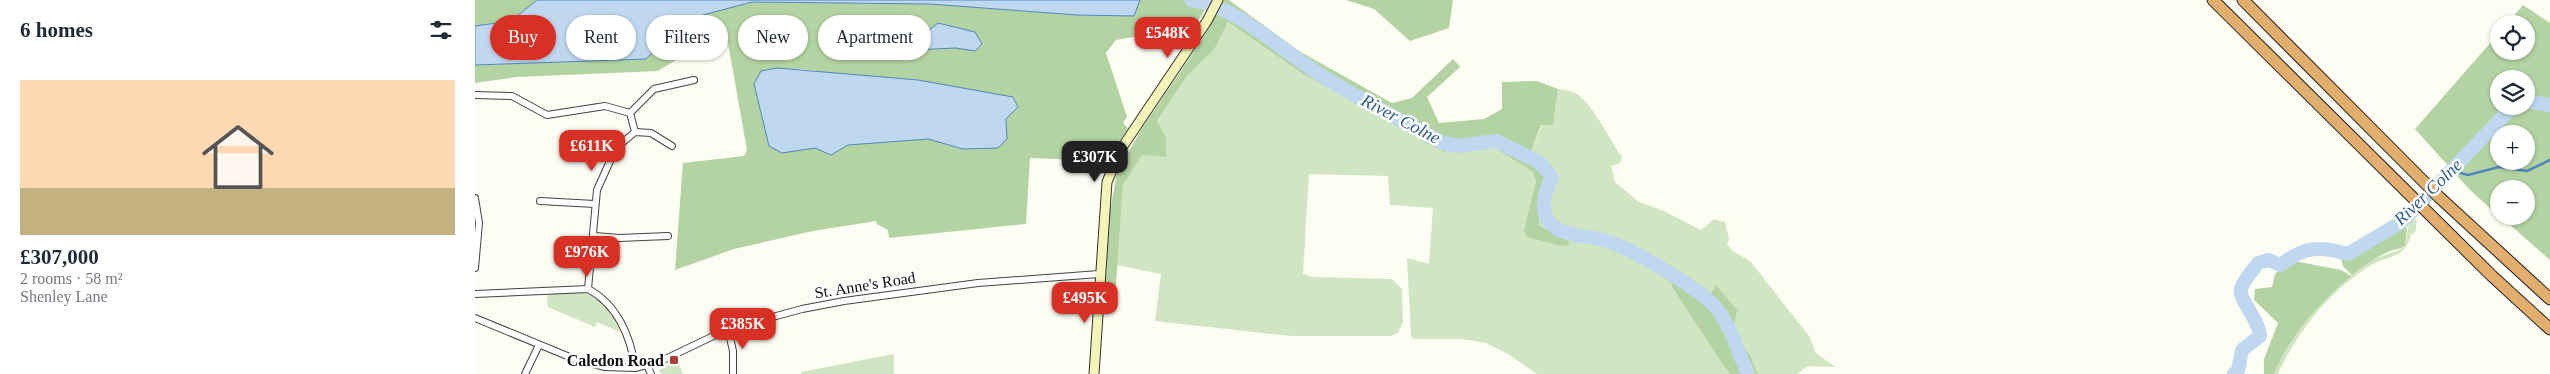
<!DOCTYPE html>
<html lang="en">
<head>
<meta charset="utf-8">
<style>
  :root { --surface:#fff; --page:#f2f2f3; --text:#1f2937; --muted:#747a83; --accent:#d93025 }
  body { margin:0; font-family:"Times New Roman",serif; background:var(--page); color:var(--text); height:100vh; display:flex; flex-direction:column; font-size:19px; white-space:nowrap }
  * { box-sizing:border-box; margin:0 }
  p { font-size:16px; color:var(--muted) }
  .icon { flex:none; width:28px; height:28px; fill:none; stroke:currentColor; stroke-width:2; stroke-linecap:round; stroke-linejoin:round }
  .map { position:relative; flex:1; overflow:hidden }
  .drawer { display:flex; flex-direction:column; background:var(--surface); width:475px }
  .drawer>* { flex:none }
  .banner { position:absolute; left:15px; top:15px; width:475px; height:45px; display:flex; gap:10px }
  .buttons { position:absolute; left:2015px; top:15px; display:grid; gap:10px }
  .buttons a { display:grid; place-items:center; width:45px; height:45px; border-radius:50%; background:var(--surface); box-shadow:0 1px 4px #0004; font-size:25px }
  .price { position:absolute; translate:-50% -42px; padding:0 11px; border-radius:10px; background:var(--accent); color:#fff; font-size:16px; line-height:32px; filter:drop-shadow(0 1px 2px #0008) }
  .price::after { content:''; position:absolute; left:50%; top:30px; width:15px; height:11px; margin-left:-8px; background:inherit; clip-path:polygon(0 0,100% 0,50% 100%) }
  .price.active { background:#222; color:#fff }
  ul { padding:0; list-style:none }
  li { display:grid; align-content:center; gap:10px; height:265px; padding:0 20px }
  li span { display:grid; place-items:center; height:155px; border-radius:0px; color:#555 }
  li>.icon { margin-inline-start:auto }
  span .icon { width:90px; height:90px; fill:#fffc; stroke-width:1 }
  li b { font-size:21px }
  h2 { display:flex; justify-content:space-between; align-items:center; height:60px; padding:0 20px; font-size:21px }
  .chip { padding:0 18px; border-radius:22px; background:var(--surface); box-shadow:0 1px 4px #0004; font-size:18px; line-height:45px }
  .chip.active { background:var(--accent); color:#fff }
  main { display:flex; flex:1; min-height:0 }
  .map>svg:first-child { display:block }
</style>
</head>
<body>
<main>
<section class="drawer">
<h2>6 homes<svg class="icon" aria-label="filters" viewBox="0 0 24 24"><path d="M4 7h16M4 17h16"/><circle cx="9" cy="7" r="2"/><circle cx="15" cy="17" r="2"/></svg></h2>
<ul>
<li><span style="background:linear-gradient(#ffd9b3 70%,#c2b280 0)"><svg class="icon" aria-label="home" viewBox="0 0 24 24"><path d="M3 11l9-7 9 7M6 9v11h12V9"/></svg></span><div><b>£307,000</b><p>2 rooms · 58 m²</p><p>Shenley Lane</p></div></li>
</ul>
</section>
<div class="map">
<svg width="2075" height="374" viewBox="0 0 2075 374">
  <rect width="100%" height="100%" fill="#fdfdf4"/>
  <g fill="#d0e5c1">
    <path d="M753 22 831 76 940 135 952 144 969 152 1016 146 1057 171 1061 181 1049 230 1093 240 1065 226C1061 209 1069 193 1074 177L1053 160 1067 125H1078L1083 89C1088 90 1093 90 1098 92 1116 99 1135 141 1147 157L1145 163 1136 166 1140 182 1164 202 1187 210 1226 230 1239 219 1250 222 1254 238 1252 244 1258 251 1275 261 1335 337 1340 352 1360 367 1333 366 1322 374H1283L1276 357 1258 330 1241 286 1231 303 1220 285 1203 282 1197 287 1254 374H1062L1033 354 1011 343 987 339H939L936 336 932 258 954 264 958 208 915 205 913 176 834 174 828 274 838 277 917 279 927 289 928 322 923 333 916 336H816L680 321 686 274 642 265 648 185 667 154 691 137 682 121 712 76 739 50Z"/>
    <path d="M1939 218 1942 221 1940 233 1936 234C1930 261 1912 254 1893 267 1854 292 1822 332 1803 374H1799C1818 330 1852 290 1892 263 1903 256 1921 253 1930 246L1934 224Z"/>
    <path d="M106 292C125 297 138 313 145 332L122 322 120 327 73 307 72 294Z"/>
    <polygon points="419,354 419,374 326,374 326,372"/>
    <polygon points="202,360 208,374 186,374 184,370"/>
  </g>
  <g fill="#b3d3a2" fill-rule="evenodd">
    <polygon points="0,0 62,0 36,21 0,26"/>
    <path d="M665 0H736L715 34 658 37 641 40 631 53 652 117 648 123 653 128 631 161 555 158 551 224 414 238 413 230 402 224 401 221 338 231 259 249 200 270 208 163 269 156 272 150 253 43 219 49 183 71 42 77 0 83V65L171 59 209 20 277 2 455 4 602 15 659 16ZM412 23 454 31 499 51 482 48 437 50ZM302 68 338 70 531 119 532 139 488 149 453 139 373 145 356 155 340 148 294 146 289 123 286 71Z"/>
    <path d="M749 0H754L824 51 917 103 937 98 978 59 985 67 952 97 964 123 1009 119 1027 109V82L1062 81 1083 89 1078 125H1066L1053 160 1074 177C1069 193 1061 209 1065 226L1093 240 1094 245 1087 246 1052 237 1049 230 1061 181 1057 171 1016 146 969 152 952 144 940 135 831 76 753 22 739 50 712 76 682 121 691 137V157L667 155 648 185 641 285 639 290 634 293 630 290 635 212 642 172 666 130 728 38Z"/>
    <polygon points="871,0 978,0 974,28 935,41 899,9"/>
    <path d="M2048 5 2075 23V260L2025 216H2051V189H2024V216L1995 190 1940 129 2024 33V51H2051V24H2032ZM2024 79H2051V106H2024ZM2024 134H2051V161H2024Z"/>
    <path d="M1928 225 1932 229 1930 246C1925 249 1920 249 1915 251 1901 257 1889 265 1877 275L1868 266 1866 259 1878 258Z"/>
    <path d="M1814 260 1866 270 1876 276C1844 303 1816 334 1799 374H1789V359L1803 323 1779 300 1780 289 1797 287 1800 274Z"/>
    <polygon points="1198,279 1226,288 1227,298 1231,303 1241,285 1262,310 1258,330 1276,357 1283,374 1254,374 1197,287"/>
  </g>
  <g fill="#bfd8ef" stroke="#4f86bd">
    <polygon points="62,0 665,0 659,16 602,15 455,4 277,2 209,20 171,59 0,65 0,26 36,21"/>
    <polygon points="412,23 453,31 463,23 500,32 507,44 500,51 481,48 437,50 428,42 410,38 402,24"/>
    <polygon points="302,68 443,80 538,97 543,107 531,119 532,139 523,148 488,149 453,139 373,145 356,155 340,148 307,153 294,146 279,84 286,71"/>
  </g>
  <g fill="none" stroke-linecap="round" stroke-linejoin="round">
    <polyline stroke="#4f86bd" stroke-width="2.5" points="1975,170 1993,175 2024,167 2052,171 2075,160"/>
    <g stroke="#bfd8ef" stroke-width="14">
      <path d="M716 0C759 4 810 53 847 76 886 100 928 121 968 143L984 146 1021 141 1064 162 1077 177C1070 191 1064 210 1075 223 1088 238 1115 235 1132 241 1157 249 1226 289 1242 309 1257 328 1263 353 1273 374"/>
      <polyline points="2051,101 2075,105"/>
      <path d="M1759 374 1763 371 1767 350 1785 336C1784 319 1763 299 1766 289 1768 281 1778 270 1783 263L1793 260 1806 265C1829 246 1845 246 1873 254L1928 221 2038 106"/>
    </g>
    <g stroke="#434343" stroke-width="8">
      <g id="street">
        <polyline points="0,95 37,96 72,115 130,106 155,113 179,89 219,80"/>
        <polyline points="155,113 160,132"/>
        <polyline points="0,198 4,223 0,268"/>
        <polyline points="65,201 120,204"/>
        <polyline points="120,236 144,238 193,236"/>
        <polyline points="113,289 122,190 141,148 160,132 176,133 197,146"/>
        <path d="M0 294 113 289C142 304 156 337 160 368"/>
        <polyline points="0,318 102,360 130,367 160,368 184,362 253,329 327,309 369,301 503,283 624,274"/>
        <polyline points="253,329 258,351 258,374"/>
        <polyline points="172,365 176,374"/>
        <polyline points="50,374 64,345"/>
      </g>
    </g>
    <g stroke="#323232" stroke-width="11">
      <polyline id="secondary" points="619,374 632,182 646,149 732,21 743,0"/>
    </g>
    <g stroke="#212121" stroke-width="13">
      <g id="highway">
        <polyline points="1738,0 2017,276 2075,329"/>
        <polyline points="1768,0 1964,197 2075,299"/>
      </g>
    </g>
    <use href="#street" stroke="#fff" stroke-width="6"/>
    <use href="#secondary" stroke="#f5f4b8" stroke-width="9"/>
    <use href="#highway" stroke="#e2ae6e" stroke-width="11"/>
  </g>
  <rect fill="#af3f39" stroke="#fff" stroke-width="2" x="194" y="355" width="10" height="10" rx="2.5"/>
  <g text-anchor="middle" dominant-baseline="central" stroke-width="5" stroke-linejoin="round" paint-order="stroke">
    <g font-size="16" fill="#101010" stroke="#fff">
      <text transform="translate(390 285) rotate(-9)">St. Anne's Road</text>
    </g>
    <g font-size="16" font-weight="bold" fill="#101010" stroke="#fff" text-anchor="end">
      <text x="189" y="360">Caledon Road</text>
    </g>
    <g font-size="18" font-style="italic" fill="#285992" stroke="#fff">
      <text transform="translate(926 119) rotate(28)">River Colne</text>
      <text transform="translate(1953 192) rotate(-44)">River Colne</text>
    </g>
  </g>
</svg>
<div class="buttons">
<a><svg class="icon" aria-label="locate" viewBox="0 0 24 24"><circle cx="12" cy="12" r="6"/><path d="M12 2v4M12 18v4M2 12h4M18 12h4"/></svg></a>
<a><svg class="icon" aria-label="layers" viewBox="0 0 24 24"><path d="M12 4l9 5-9 5-9-5zM3 14l9 5 9-5"/></svg></a>
<a>+</a>
<a>−</a>
</div>
<b class="price" style="left:693px;top:59px">£548K</b>
<b class="price" style="left:117px;top:172px">£611K</b>
<b class="price active" style="left:620px;top:183px">£307K</b>
<b class="price" style="left:112px;top:278px">£976K</b>
<b class="price" style="left:610px;top:324px">£495K</b>
<b class="price" style="left:268px;top:350px">£385K</b>
<div class="banner">
<a class="chip active">Buy</a>
<a class="chip">Rent</a>
<a class="chip">Filters</a>
<a class="chip">New</a>
<a class="chip">Apartment</a>
</div>
</div>
</main>
</body>
</html>
